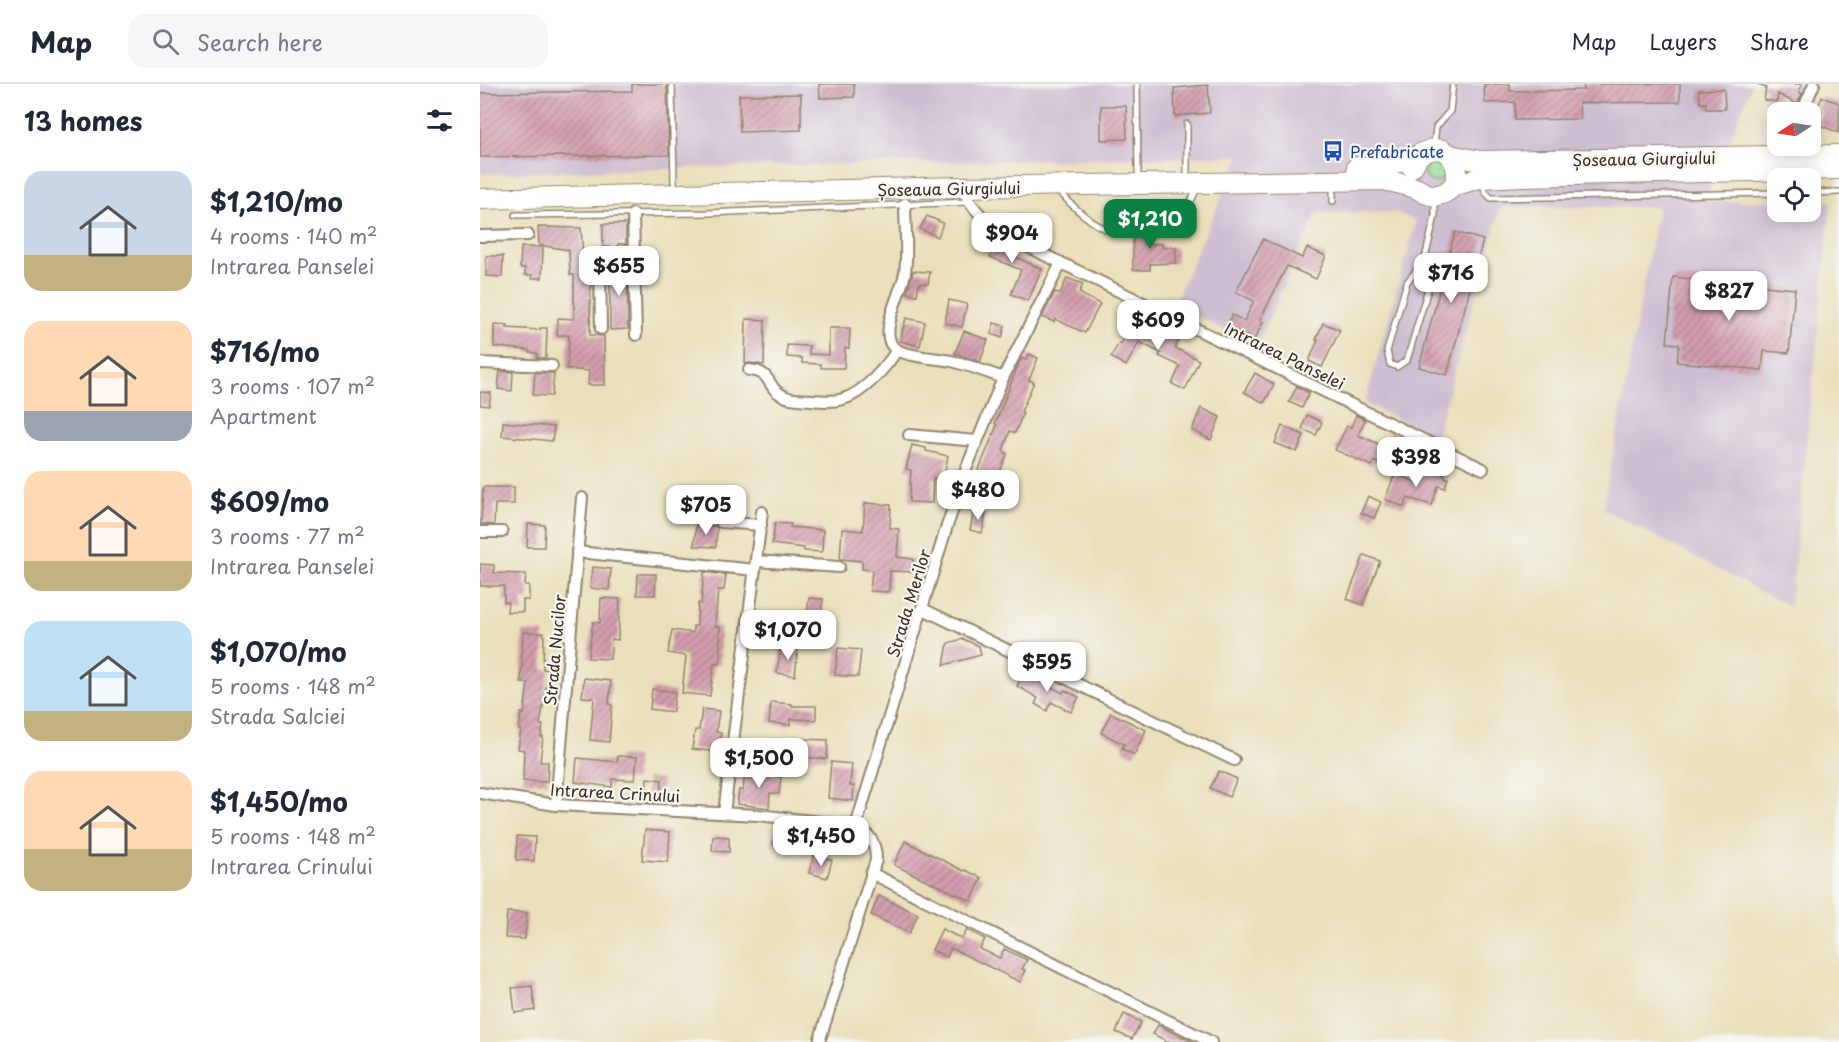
<!DOCTYPE html>
<html lang="en">
<head>
<meta charset="utf-8">
<style>
  :root { --surface:#fff; --page:#f6f6f7; --text:#1f2937; --muted:#747a83; --line:#e0e1e3; --accent:#0b8043 }
  body { margin:0; font-family:"Playpen Sans",sans-serif; background:var(--page); color:var(--text); height:100vh; display:flex; flex-direction:column; font-size:22px; white-space:nowrap }
  * { box-sizing:border-box; margin:0 }
  p { font-size:20px; color:var(--muted) }
  .icon { flex:none; width:33px; height:33px; fill:none; stroke:currentColor; stroke-width:2; stroke-linecap:round; stroke-linejoin:round }
  .map { position:relative; flex:1; overflow:hidden }
  .sheet { display:flex; flex-direction:column; background:var(--surface); width:480px }
  .sheet>* { flex:none }
  .needle { width:39px; rotate:258deg }
  .controls { position:absolute; left:1287px; top:18px; display:grid; gap:12px }
  .controls a { display:grid; place-items:center; width:54px; height:54px; border-radius:12px; background:var(--surface); box-shadow:0 3px 15px #0003; font-size:30px }
  .price { position:absolute; translate:-50% -51px; padding:0 14px; border-radius:12px; background:#fff; color:#222; font-size:20px; line-height:39px; filter:drop-shadow(0 2px 3px #0008) }
  .price::after { content:''; position:absolute; left:50%; top:36px; width:18px; height:14px; margin-left:-9px; background:inherit; clip-path:polygon(0 0,100% 0,50% 100%) }
  .price.active { background:var(--accent); color:#fff }
  ul { padding:0; list-style:none }
  li { display:flex; align-items:center; gap:18px; height:150px; padding:0 24px }
  li span { display:grid; place-items:center; flex:none; width:168px; height:120px; border-radius:18px; color:#555 }
  li>.icon { margin-inline-start:auto }
  span .icon { width:72px; height:72px; fill:#fffc; stroke-width:1 }
  li b { font-size:26px }
  h2 { display:flex; justify-content:space-between; align-items:center; height:72px; padding:0 24px; font-size:26px }
  header { display:flex; align-items:center; gap:36px; box-sizing:border-box; height:84px; padding:0 30px; background:var(--surface); border-bottom:2px solid var(--line) }
  header strong { font-size:28px }
  nav { display:flex; gap:33px; margin-inline-start:auto; font-size:21px }
  .search { width:420px; height:54px; background:var(--page); display:flex; align-items:center; gap:15px; box-sizing:border-box; padding:0 21px; border-radius:18px; color:var(--muted); font-size:22px }
  main { display:flex; flex:1; min-height:0 }
  .map>svg:first-child { display:block }
</style>
</head>
<body>
<header>
<strong>Map</strong>
<div class="search"><svg class="icon" aria-label="search" viewBox="0 0 24 24"><circle cx="10" cy="10" r="6"/><path d="M15 15l6 6"/></svg>Search here</div>
<nav><a>Map</a><a>Layers</a><a>Share</a></nav>
</header>
<main>
<section class="sheet">
<h2>13 homes<svg class="icon" aria-label="filters" viewBox="0 0 24 24"><path d="M4 7h16M4 17h16"/><circle cx="9" cy="7" r="2"/><circle cx="15" cy="17" r="2"/></svg></h2>
<ul>
<li><span style="background:linear-gradient(#c9d6e8 70%,#c2b280 0)"><svg class="icon" aria-label="home" viewBox="0 0 24 24"><path d="M3 11l9-7 9 7M6 9v11h12V9"/></svg></span><div><b>$1,210/mo</b><p>4 rooms · 140 m²</p><p>Intrarea Panselei</p></div></li>
<li><span style="background:linear-gradient(#ffd9b3 75%,#9aa5b1 0)"><svg class="icon" aria-label="home" viewBox="0 0 24 24"><path d="M3 11l9-7 9 7M6 9v11h12V9"/></svg></span><div><b>$716/mo</b><p>3 rooms · 107 m²</p><p>Apartment</p></div></li>
<li><span style="background:linear-gradient(#ffd9b3 75%,#c2b280 0)"><svg class="icon" aria-label="home" viewBox="0 0 24 24"><path d="M3 11l9-7 9 7M6 9v11h12V9"/></svg></span><div><b>$609/mo</b><p>3 rooms · 77 m²</p><p>Intrarea Panselei</p></div></li>
<li><span style="background:linear-gradient(#bfe0f5 75%,#c2b280 0)"><svg class="icon" aria-label="home" viewBox="0 0 24 24"><path d="M3 11l9-7 9 7M6 9v11h12V9"/></svg></span><div><b>$1,070/mo</b><p>5 rooms · 148 m²</p><p>Strada Salciei</p></div></li>
<li><span style="background:linear-gradient(#ffd9b3 65%,#c2b280 0)"><svg class="icon" aria-label="home" viewBox="0 0 24 24"><path d="M3 11l9-7 9 7M6 9v11h12V9"/></svg></span><div><b>$1,450/mo</b><p>5 rooms · 148 m²</p><p>Intrarea Crinului</p></div></li>
</ul>
</section>
<div class="map">
<svg width="1359" height="958" viewBox="0 0 1359 958">
  <defs>
    <pattern id="grass-tufts" width="24" height="20" patternUnits="userSpaceOnUse" patternTransform="scale(1.5)"><rect width="24" height="20" fill="#93de9a"/><path d="M3 7l-1-3M5 7V3M7 7l1-3M15 17l-1-3M17 17v-4M19 17l1-3" fill="none" stroke="#80bf84"/></pattern>
    <pattern id="building-hatch" width="6" height="6" patternUnits="userSpaceOnUse" patternTransform="scale(1.5)"><rect width="6" height="6" fill="#d39dad"/><path d="M-1 1l2-2M0 6l6-6M5 7l2-2" fill="none" stroke="#ac808c"/></pattern>
  </defs>
  <rect width="100%" height="100%" fill="#f6f6f2"/>
  <filter id="ink" filterUnits="userSpaceOnUse"><feTurbulence type="fractalNoise" baseFrequency=".0167" numOctaves="2"/><feDisplacementMap in="SourceGraphic" scale="12" xChannelSelector="R" yChannelSelector="G"/><feConvolveMatrix kernelMatrix="1 2 1 2 8 2 1 2 1" color-interpolation-filters="sRGB"/></filter>
  <filter id="wash" filterUnits="userSpaceOnUse"><feTurbulence type="fractalNoise" baseFrequency=".008" numOctaves="4" result="noise"/><feDisplacementMap in="SourceGraphic" scale="24" xChannelSelector="R" yChannelSelector="G"/><feGaussianBlur stdDeviation="1.35" result="paint"/><feColorMatrix in="noise" values="0 0 0 0 0 0 0 0 0 0 0 0 0 0 0 0 0 1.4 0 .05"/><feComposite in="paint" operator="in"/></filter>
  <g filter="url(#wash)">
    <rect width="100%" height="100%" fill="#eadfba"/>
    <polygon fill="#cebed1" points="0,0 1272,0 1224,118 1297,117 1298,128 1330,128 1331,117 1351,117 1310,523 1123,425 1178,123 1021,123 956,353 885,319 936,137 915,128 837,129 776,262 694,220 760,72 243,83 0,90"/>
    <circle fill="url(#grass-tufts)" stroke="#67845c" stroke-width="1.5" cx="955" cy="87" r="11"/>
    <g id="blocks">
      <g fill="url(#building-hatch)">
        <polygon points="152,0 187,0 189,71 0,73 0,9 152,7"/>
        <polygon points="339,0 374,0 374,13 340,14"/>
        <polygon points="1004,0 1030,0 1030,7 1104,6 1103,0 1200,0 1200,18 1099,19 1100,35 1035,36 1035,18 1005,19"/>
        <polygon points="1277,0 1322,0 1319,8 1322,10 1317,20 1298,10 1297,18 1284,16 1286,4"/>
        <polygon points="728,1 730,29 695,32 694,4"/>
        <polygon points="1244,5 1245,25 1226,25 1226,19 1220,19 1219,6"/>
        <polygon points="321,10 321,46 260,48 259,11"/>
        <polygon points="1342,13 1359,19 1359,49 1337,40 1342,27 1337,25"/>
        <polygon points="621,22 646,22 647,55 621,56"/>
        <polygon points="447,132 463,139 458,153 440,145"/>
        <polygon points="653,139 670,139 670,144 665,149 667,152 670,154 670,160 682,160 682,163 696,163 696,179 670,180 670,186 653,186 653,155 657,153 658,149 653,145"/>
        <polygon points="123,140 146,140 146,160 138,160 138,163 123,163"/>
        <polygon points="58,143 101,144 103,173 111,173 110,251 124,252 125,301 108,301 109,287 87,285 89,251 77,251 78,234 94,235 94,191 90,191 89,166 59,161"/>
        <polygon points="498,145 534,164 531,171 562,185 548,217 531,210 541,186 510,173 513,166 493,157"/>
        <polygon points="975,148 1003,156 967,291 939,283"/>
        <polygon points="783,155 822,174 827,164 846,172 836,195 807,182 780,236 783,238 774,256 747,242 752,231 764,237 774,217 756,208"/>
        <polygon points="41,163 63,163 62,194 52,194 52,191 45,191 45,184 40,184"/>
        <polygon points="6,172 23,172 22,193 6,192"/>
        <polygon points="147,179 148,245 130,246 130,181"/>
        <polygon points="433,187 450,188 448,200 439,199 437,211 427,209"/>
        <polygon points="1193,193 1315,205 1309,269 1284,267 1282,286 1197,278 1199,260 1187,259"/>
        <polygon points="587,194 603,200 599,209 620,220 605,249 575,235 574,238 562,233 575,208 580,210"/>
        <polygon points="469,216 487,220 482,243 465,239"/>
        <polygon points="426,234 445,238 440,262 420,257"/>
        <polygon points="266,235 285,236 284,281 270,279 265,280"/>
        <polygon points="653,236 687,255 693,243 702,248 695,264 719,276 705,306 692,300 700,282 679,272 681,269 659,258 646,282 631,273 639,259 641,260"/>
        <polygon points="514,239 525,242 522,254 511,250"/>
        <polygon points="843,239 860,246 842,283 829,277 838,256 836,256"/>
        <polygon points="14,240 28,241 27,244 60,246 60,244 67,244 66,274 57,274 57,269 49,268 49,266 14,263"/>
        <polygon points="349,244 370,244 369,264 365,264 364,284 341,284 341,280 322,279 322,274 307,273 307,261 329,262 329,270 349,271"/>
        <polygon points="484,247 508,256 500,278 475,269"/>
        <polygon points="549,270 558,274 549,296 554,298 541,328 543,329 535,349 530,347 523,366 527,370 512,408 493,400 517,341 515,340 538,281 542,274 546,276"/>
        <polygon points="20,287 33,288 32,307 18,305"/>
        <polygon points="55,289 74,289 72,312 53,311"/>
        <polygon points="775,289 794,300 784,319 764,308"/>
        <polygon points="817,302 829,309 822,324 809,318"/>
        <polygon points="0,308 11,309 9,322 0,321"/>
        <polygon points="721,324 740,333 731,356 712,346"/>
        <polygon points="827,331 842,338 836,351 822,345"/>
        <polygon points="876,331 885,336 878,351 906,363 912,351 921,356 907,384 894,377 892,382 855,366 867,342 871,343"/>
        <polygon points="23,338 74,343 72,357 22,352"/>
        <polygon points="802,342 824,351 817,368 795,359"/>
        <polygon points="432,361 446,364 446,367 468,372 463,396 453,394 452,419 429,418 431,386 426,385"/>
        <polygon points="944,383 965,391 964,393 968,394 965,404 958,402 952,421 928,414 924,423 905,415 915,390 938,399"/>
        <polygon points="3,403 34,403 34,420 15,420 14,441 1,440"/>
        <polygon points="888,412 901,418 894,434 881,429"/>
        <polygon points="385,419 411,421 410,444 419,445 417,473 433,475 433,488 410,487 409,508 390,507 392,486 382,485 382,477 360,475 362,445 383,447"/>
        <polygon points="494,426 506,429 502,449 490,446"/>
        <polygon points="295,439 311,440 310,443 343,446 342,468 324,467 324,464 292,460"/>
        <polygon points="48,440 65,441 64,463 47,463"/>
        <polygon points="216,441 235,442 237,444 236,463 214,462"/>
        <polygon points="884,471 900,477 883,521 867,515"/>
        <polygon points="0,480 14,481 14,489 46,490 45,501 49,501 49,516 43,516 43,528 27,528 28,518 24,518 24,502 0,502"/>
        <polygon points="113,483 131,485 129,506 110,504"/>
        <polygon points="224,488 246,491 244,506 238,506 235,542 240,543 240,580 234,580 230,612 202,609 206,572 188,569 192,546 213,549 213,542 217,542 218,519 221,520"/>
        <polygon points="158,490 176,490 175,511 157,511"/>
        <polygon points="121,514 140,515 138,556 132,555 130,575 108,574 113,538 120,539"/>
        <polygon points="329,514 343,515 341,532 327,530"/>
        <polygon points="43,548 64,549 63,585 69,586 60,641 63,641 61,653 63,653 60,678 68,678 67,698 43,697 44,666 38,665 41,646 39,646 41,629 44,630 48,599 41,599"/>
        <polygon points="483,555 499,562 501,571 464,581 468,559"/>
        <polygon points="301,561 318,564 315,592 297,589"/>
        <polygon points="358,564 381,566 378,593 355,591"/>
        <polygon points="545,586 558,592 556,595 583,609 584,606 599,613 591,628 571,618 567,627 555,620 558,614 537,602"/>
        <polygon points="104,594 131,597 129,620 132,621 129,658 110,656 114,614 102,613"/>
        <polygon points="172,605 195,608 193,628 170,625"/>
        <polygon points="291,618 312,620 312,622 336,622 336,636 311,635 310,641 289,639"/>
        <polygon points="222,625 239,627 236,648 241,649 239,668 212,665 215,646 219,646"/>
        <polygon points="631,629 666,646 654,671 642,665 644,660 621,649"/>
        <polygon points="322,655 348,656 347,675 321,673"/>
        <polygon points="138,672 157,673 155,696 132,695 132,703 95,698 97,674 137,678"/>
        <polygon points="351,678 372,680 370,702 374,702 373,717 348,714"/>
        <polygon points="265,686 292,688 292,692 301,693 299,710 290,709 289,724 257,720 259,706 263,706"/>
        <polygon points="739,687 757,695 749,713 730,704"/>
        <polygon points="167,694 182,696 180,719 166,718"/>
        <polygon points="295,745 305,746 304,761 293,760"/>
        <polygon points="165,746 190,748 188,778 162,776"/>
        <polygon points="37,752 55,753 54,777 36,776"/>
        <polygon points="233,752 249,753 249,768 232,767"/>
        <polygon points="425,757 484,787 485,786 502,794 491,817 414,781"/>
        <polygon points="334,771 352,776 347,794 329,789"/>
        <polygon points="399,812 438,830 429,849 391,831"/>
        <polygon points="27,828 47,829 45,855 25,854"/>
        <polygon points="462,845 482,855 487,846 505,855 500,865 520,874 524,865 547,876 542,885 545,886 540,898 471,864 467,873 452,866"/>
        <polygon points="52,902 55,926 35,929 32,904"/>
        <polygon points="644,930 661,938 652,955 636,948"/>
        <polygon points="678,941 713,958 714,958 684,958 685,956 673,950"/>
      </g>
    </g>
  </g>
  <g filter="url(#ink)">
    <use href="#blocks" fill-opacity="0" stroke="#92846c" stroke-width="1.5"/>
    <g fill="none" stroke-linecap="round" stroke-linejoin="round">
      <g stroke="#92846c" stroke-width="8">
        <g id="lane">
          <polyline points="192,0 194,98"/>
          <polyline points="657,0 658,88"/>
          <polyline points="954,60 956,43 970,27 973,0"/>
          <polyline points="707,87 707,40"/>
          <polyline points="1002,99 1006,109 1011,114 1298,109"/>
          <path d="M578 105C590 121 614 143 634 148 640 150 647 150 653 150"/>
          <polyline points="1330,109 1359,108"/>
          <polyline points="853,117 853,101"/>
          <polyline points="35,131 228,129 488,118"/>
          <path d="M670 149C692 141 711 126 717 102"/>
          <polyline points="943,183 936,187 927,198 907,267 910,280 917,283 927,276 948,205 947,194 943,183 955,132 955,114"/>
        </g>
      </g>
      <g stroke="#92846c" stroke-width="14">
        <g id="street">
          <polyline points="1322,28 1334,0"/>
          <path d="M481 103C492 124 506 140 526 152L1003 385"/>
          <path d="M425 120C425 143 428 167 425 189 422 208 395 253 417 266 430 273 456 274 471 277 489 281 506 288 523 294"/>
          <polyline points="153,130 156,251"/>
          <polyline points="0,152 48,151"/>
          <polyline points="121,245 120,179 124,174 154,171"/>
          <polyline points="0,279 72,282"/>
          <path d="M269 286C294 288 285 304 304 312 311 316 322 315 331 316 342 317 353 318 363 315 384 309 406 283 417 266"/>
          <polyline points="429,351 497,357"/>
          <polyline points="241,438 281,441"/>
          <polyline points="0,448 22,448"/>
          <polyline points="97,468 275,486"/>
          <polyline points="276,477 359,483"/>
          <polyline points="443,525 754,676"/>
          <path d="M0 709 76 721 278 731 376 742C390 750 396 759 396 776L339 958"/>
          <polyline points="76,721 102,414"/>
          <polyline points="244,729 282,428"/>
          <polyline points="376,742 466,445 487,383 523,294 581,179"/>
          <polyline points="391,789 731,958"/>
        </g>
      </g>
      <g stroke="#92846c" stroke-width="22">
        <g id="highway">
          <polyline points="877,83 900,83 936,73"/>
          <polyline points="932,83 940,70 954,65 963,66 970,71 1000,77 1359,71"/>
          <polyline points="973,102 1000,94 1043,92 1359,85"/>
          <path d="M0 115 481 103 903 96C913 98 925 100 935 104 939 105 943 109 947 110 958 114 971 108 975 98 979 88 976 79 970 71"/>
        </g>
      </g>
      <use href="#lane" stroke="#fff" stroke-width="5"/>
      <use href="#street" stroke="#fff" stroke-width="10"/>
      <use href="#highway" stroke="#fff" stroke-width="20"/>
    </g>
  </g>
  <defs>
    <g id="bus-bare" transform="scale(1.62)"><path d="M-5-6H5V4H4V6H2V4H-2V6H-4V4H-5ZM-3.5-4V0h7V-4ZM-3.5 1.2v1.5H-2V1.2ZM2 1.2v1.5H3.5V1.2Z" fill="#1a4fb4" stroke="#f6f6f2" stroke-width="2.5" paint-order="stroke"/></g>
  </defs>
  <g fill-rule="evenodd">
    <use href="#bus-bare" x="853" y="67"/>
  </g>
  <g text-anchor="middle" dominant-baseline="central" stroke-width="4.5" stroke-linejoin="round" paint-order="stroke">
    <g font-size="16" fill="#164399" stroke="#f6f6f2" text-anchor="start">
      <text x="870" y="67">Prefabricate</text>
    </g>
    <g font-size="16" fill="#3b2a1e" stroke="#f6f6f2">
      <text transform="translate(1164 74) rotate(-1)">Șoseaua Giurgiului</text>
      <text transform="translate(469 104) rotate(-1)">Șoseaua Giurgiului</text>
      <text transform="translate(805 271) rotate(26)">Intrarea Panselei</text>
      <text transform="translate(428 519) rotate(-73)">Strada Merilor</text>
      <text transform="translate(74 566) rotate(-85)">Strada Nucilor</text>
      <text transform="translate(135 708) rotate(3)">Intrarea Crinului</text>
    </g>
  </g>
</svg>
<div class="controls">
<a><svg class="needle" viewBox="-14 -14 28 28"><path d="M0-13l5 13h-10z" fill="#e53935"/><path d="M0 13l5-13h-10z" fill="#747a83"/></svg></a>
<a><svg class="icon" aria-label="locate" viewBox="0 0 24 24"><circle cx="12" cy="12" r="6"/><path d="M12 2v4M12 18v4M2 12h4M18 12h4"/></svg></a>
</div>
<b class="price active" style="left:670px;top:166px">$1,210</b>
<b class="price" style="left:532px;top:180px">$904</b>
<b class="price" style="left:139px;top:213px">$655</b>
<b class="price" style="left:971px;top:220px">$716</b>
<b class="price" style="left:1249px;top:238px">$827</b>
<b class="price" style="left:678px;top:267px">$609</b>
<b class="price" style="left:936px;top:404px">$398</b>
<b class="price" style="left:498px;top:437px">$480</b>
<b class="price" style="left:226px;top:452px">$705</b>
<b class="price" style="left:308px;top:577px">$1,070</b>
<b class="price" style="left:567px;top:609px">$595</b>
<b class="price" style="left:279px;top:705px">$1,500</b>
<b class="price" style="left:341px;top:783px">$1,450</b>
</div>
</main>
</body>
</html>
